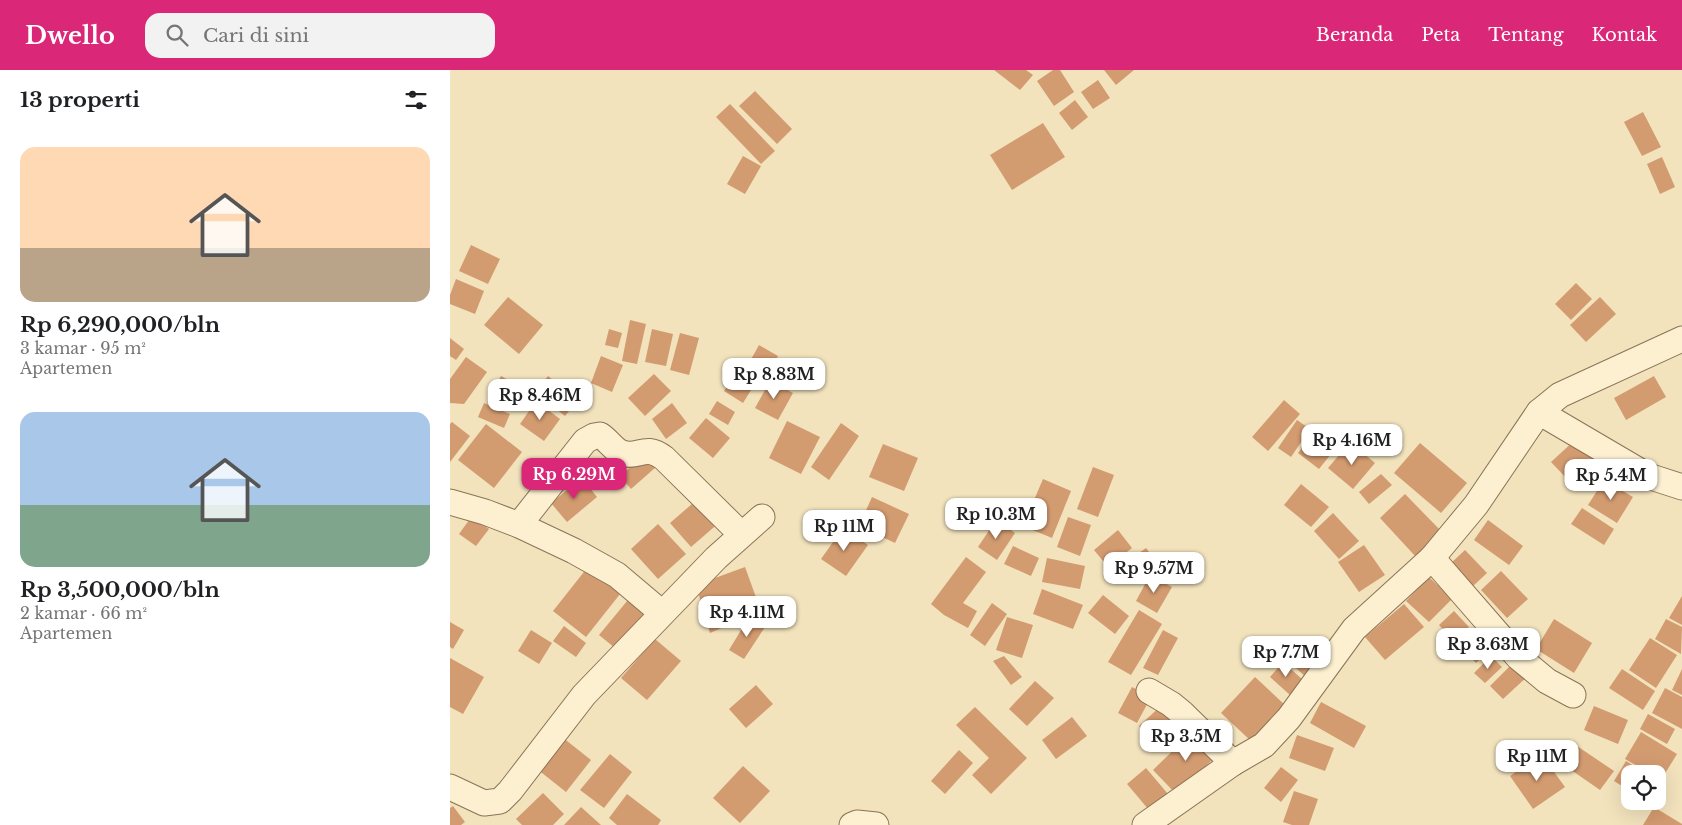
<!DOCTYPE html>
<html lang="id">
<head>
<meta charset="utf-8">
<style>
  :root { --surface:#fff; --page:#f2f2f2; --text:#202124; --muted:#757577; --accent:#db2777 }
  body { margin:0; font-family:"Libre Baskerville",serif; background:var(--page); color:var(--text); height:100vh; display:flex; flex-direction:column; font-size:19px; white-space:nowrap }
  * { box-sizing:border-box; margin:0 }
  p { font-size:16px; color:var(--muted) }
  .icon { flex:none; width:28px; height:28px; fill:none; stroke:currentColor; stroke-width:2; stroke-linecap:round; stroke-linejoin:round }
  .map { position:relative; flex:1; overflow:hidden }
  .panel { display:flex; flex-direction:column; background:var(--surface); width:450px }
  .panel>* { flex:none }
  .controls { position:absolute; left:1171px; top:695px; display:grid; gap:10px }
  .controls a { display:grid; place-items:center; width:45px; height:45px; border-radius:10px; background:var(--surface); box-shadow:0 5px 20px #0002; font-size:25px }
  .price { position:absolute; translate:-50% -42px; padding:0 11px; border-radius:10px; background:#fff; color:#222; font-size:16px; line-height:32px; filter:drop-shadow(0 1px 2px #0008) }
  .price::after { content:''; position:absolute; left:50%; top:30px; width:15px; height:11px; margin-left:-8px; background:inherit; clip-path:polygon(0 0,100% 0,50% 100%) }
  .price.selected { background:var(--accent); color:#fff }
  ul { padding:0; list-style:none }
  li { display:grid; align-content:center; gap:10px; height:265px; padding:0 20px }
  li span { display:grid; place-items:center; height:155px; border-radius:15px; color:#555 }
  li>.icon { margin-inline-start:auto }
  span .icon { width:90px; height:90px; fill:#fffc; stroke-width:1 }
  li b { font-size:21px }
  h2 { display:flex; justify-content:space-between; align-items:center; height:60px; padding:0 20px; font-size:21px }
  header { display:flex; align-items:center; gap:30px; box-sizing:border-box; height:70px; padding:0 25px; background:var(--accent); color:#fff }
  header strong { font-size:24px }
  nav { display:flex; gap:28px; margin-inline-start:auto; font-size:18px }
  .search { width:350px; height:45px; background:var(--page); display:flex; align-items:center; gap:12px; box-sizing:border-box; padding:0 18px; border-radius:15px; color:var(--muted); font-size:19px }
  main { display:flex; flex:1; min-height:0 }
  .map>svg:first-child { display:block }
</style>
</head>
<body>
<header>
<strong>Dwello</strong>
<div class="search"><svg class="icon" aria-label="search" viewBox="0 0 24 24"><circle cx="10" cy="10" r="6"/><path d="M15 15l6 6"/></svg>Cari di sini</div>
<nav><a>Beranda</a><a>Peta</a><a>Tentang</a><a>Kontak</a></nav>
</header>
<main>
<section class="panel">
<h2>13 properti<svg class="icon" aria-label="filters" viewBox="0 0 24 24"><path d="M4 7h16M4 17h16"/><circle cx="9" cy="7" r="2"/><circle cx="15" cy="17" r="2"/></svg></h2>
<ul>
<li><span style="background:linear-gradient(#ffd9b3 65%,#b9a48a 0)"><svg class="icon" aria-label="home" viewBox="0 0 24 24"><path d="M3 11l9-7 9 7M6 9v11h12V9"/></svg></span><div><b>Rp 6,290,000/bln</b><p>3 kamar · 95 m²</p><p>Apartemen</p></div></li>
<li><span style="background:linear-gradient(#a9c7e8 60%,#7fa58c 0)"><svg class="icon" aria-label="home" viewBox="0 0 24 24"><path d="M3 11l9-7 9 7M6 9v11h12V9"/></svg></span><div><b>Rp 3,500,000/bln</b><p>2 kamar · 66 m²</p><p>Apartemen</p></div></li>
</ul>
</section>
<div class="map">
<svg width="1232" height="755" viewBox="0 0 1232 755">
  <rect width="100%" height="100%" fill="#f2e3bd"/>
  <g fill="#d39b70">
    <polygon points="544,0 576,0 583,5 570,20"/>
    <polygon points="603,0 610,0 624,22 604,36 587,11"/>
    <polygon points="654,0 684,0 666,15"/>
    <polygon points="648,10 660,28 643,39 631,22"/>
    <polygon points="305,21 342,59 327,74 289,36"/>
    <polygon points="625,30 638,47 622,60 609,43"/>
    <polygon points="280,34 325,81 311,94 266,47"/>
    <polygon points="1193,42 1211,77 1192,86 1174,52"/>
    <polygon points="593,53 615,87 562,120 540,85"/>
    <polygon points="293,86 311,96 295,124 277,114"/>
    <polygon points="1212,87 1225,117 1210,124 1197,94"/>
    <polygon points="21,175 50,189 38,214 9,201"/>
    <polygon points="6,209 34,221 25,244 0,234 0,225"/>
    <polygon points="1126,213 1142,229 1121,250 1105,234"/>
    <polygon points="58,227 93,255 69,284 34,255"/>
    <polygon points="1150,227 1166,244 1136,272 1120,255"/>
    <polygon points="180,250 196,254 187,294 172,291"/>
    <polygon points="159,259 172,263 168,278 155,275"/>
    <polygon points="202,259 223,264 216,296 195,292"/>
    <polygon points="230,263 249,268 239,305 220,300"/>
    <polygon points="0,268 14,279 6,290 0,286"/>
    <polygon points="309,275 328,286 313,313 294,302"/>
    <polygon points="151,286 173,295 162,322 141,313"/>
    <polygon points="16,287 37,302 14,334 0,333 0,309"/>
    <polygon points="333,296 354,310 347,320 326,306"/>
    <polygon points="204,304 221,321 195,346 178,328"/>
    <polygon points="285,305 303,317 293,333 274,321"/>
    <polygon points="51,306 74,319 62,339 40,326"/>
    <polygon points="98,306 128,330 115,346 85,322"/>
    <polygon points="1204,306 1216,327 1176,350 1164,328"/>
    <polygon points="320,311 343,323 328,350 305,338"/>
    <polygon points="834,330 850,344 818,381 802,367"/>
    <polygon points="86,331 110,349 94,371 70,354"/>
    <polygon points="267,331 285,342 278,355 259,344"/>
    <polygon points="34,333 60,344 54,358 28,347"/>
    <polygon points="222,333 237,353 216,369 202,349"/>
    <polygon points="256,348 280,368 263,388 239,368"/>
    <polygon points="847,350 860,359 841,387 828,378"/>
    <polygon points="337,351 370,367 351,404 319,388"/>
    <polygon points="2,352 20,366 0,392 0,354"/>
    <polygon points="391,353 409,366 379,410 361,397"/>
    <polygon points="36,354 72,382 44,418 8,390"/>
    <polygon points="868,358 889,374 869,399 848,383"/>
    <polygon points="1126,369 1144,388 1119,411 1101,392"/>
    <polygon points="900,372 925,393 903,419 878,398"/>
    <polygon points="970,373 1017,413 991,443 944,403"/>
    <polygon points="433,374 468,388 454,421 419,407"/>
    <polygon points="196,384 206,397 181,419 170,406"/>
    <polygon points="643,397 664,405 648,447 627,439"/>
    <polygon points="931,404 942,415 919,434 909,422"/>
    <polygon points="132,408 147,427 117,452 101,433"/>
    <polygon points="593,409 621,421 602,468 573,456"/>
    <polygon points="1154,410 1183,427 1167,453 1138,435"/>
    <polygon points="851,414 879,437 861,457 834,435"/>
    <polygon points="955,424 992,462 966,487 930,448"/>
    <polygon points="250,427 271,451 241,477 220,453"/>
    <polygon points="422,427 459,444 445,473 409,456"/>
    <polygon points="1132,438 1164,459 1154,475 1121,454"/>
    <polygon points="883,443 909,471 889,489 864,461"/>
    <polygon points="22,446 39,459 26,476 9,464"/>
    <polygon points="618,447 641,455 630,486 607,477"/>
    <polygon points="546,450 565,463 547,490 528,477"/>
    <polygon points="1038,450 1073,476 1059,495 1024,470"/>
    <polygon points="208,454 236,484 208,509 181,479"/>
    <polygon points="393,458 418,475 396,506 371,489"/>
    <polygon points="668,460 682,478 658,497 644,480"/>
    <polygon points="914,475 935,505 909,522 888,492"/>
    <polygon points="563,476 589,488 581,506 554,494"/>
    <polygon points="696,478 708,494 679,514 668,498"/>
    <polygon points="1015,480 1037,503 1022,517 1000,494"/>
    <polygon points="516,487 536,502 513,533 527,541 518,558 494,545 481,534"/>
    <polygon points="597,488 635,496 630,519 592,512"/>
    <polygon points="141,493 174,519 136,567 103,541"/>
    <polygon points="295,497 311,541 260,563 246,515"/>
    <polygon points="1051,501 1078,529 1057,548 1031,520"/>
    <polygon points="700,505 722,517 707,543 686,531"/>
    <polygon points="979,507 1002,529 979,552 956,531"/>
    <polygon points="592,519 633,535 623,559 583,544"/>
    <polygon points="182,525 203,542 170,582 149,565"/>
    <polygon points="653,525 679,546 665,564 638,543"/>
    <polygon points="1232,526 1232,555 1219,548"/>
    <polygon points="542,533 557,544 535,576 520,565"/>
    <polygon points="954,534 974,557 935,590 915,567"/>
    <polygon points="689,540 712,554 681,605 658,592"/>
    <polygon points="1004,541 1019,557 1003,571 989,555"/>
    <polygon points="299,547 315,557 294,589 279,580"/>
    <polygon points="557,547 583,555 572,588 546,580"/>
    <polygon points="1104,549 1142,573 1124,603 1086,579"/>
    <polygon points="1216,549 1232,557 1231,584 1205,569"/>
    <polygon points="0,552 14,560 3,579 0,577"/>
    <polygon points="114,556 136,573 126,587 103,571"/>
    <polygon points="81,560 102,573 89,594 68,581"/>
    <polygon points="713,560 728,568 708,605 693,598"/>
    <polygon points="1026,560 1042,578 1026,593 1009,575"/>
    <polygon points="1200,568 1227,585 1206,618 1179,600"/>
    <polygon points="205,569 231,591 197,630 171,608"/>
    <polygon points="853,575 872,592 857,608 838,591"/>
    <polygon points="554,586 572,607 561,615 543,591"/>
    <polygon points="1041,586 1052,597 1035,613 1024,603"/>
    <polygon points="0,588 34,607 13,644 0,637"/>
    <polygon points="833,592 853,610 840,625 820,607"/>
    <polygon points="1064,592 1078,606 1053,629 1040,616"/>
    <polygon points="1172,599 1205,621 1193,640 1159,618"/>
    <polygon points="1232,599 1232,625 1222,620"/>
    <polygon points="805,607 835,635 801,671 771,643"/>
    <polygon points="585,611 604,628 577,656 559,639"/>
    <polygon points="306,615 323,634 296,658 279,639"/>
    <polygon points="682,617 701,627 687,653 668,643"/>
    <polygon points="1215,618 1232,627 1232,659 1202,643"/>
    <polygon points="871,632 916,656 904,678 860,653"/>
    <polygon points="714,633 732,651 707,675 689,656"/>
    <polygon points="1144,636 1178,650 1168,674 1134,660"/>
    <polygon points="525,637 577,688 541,724 522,705 539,688 506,655"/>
    <polygon points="1198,644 1225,659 1217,674 1190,659"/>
    <polygon points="622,647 637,666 606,689 592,670"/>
    <polygon points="745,659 769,683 727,725 703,700"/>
    <polygon points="1191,662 1227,684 1211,710 1208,708 1208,704 1201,704 1175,689"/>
    <polygon points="847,665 884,678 875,701 839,688"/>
    <polygon points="112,667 141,690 116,722 87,699"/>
    <polygon points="1127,676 1164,701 1150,720 1114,695"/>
    <polygon points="509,680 523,693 495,724 481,711"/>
    <polygon points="160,684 182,702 154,738 130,720"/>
    <polygon points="1091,684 1115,717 1083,739 1060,706"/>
    <polygon points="1176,691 1197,704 1180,704 1180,721 1164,711"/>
    <polygon points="293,696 320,721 290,753 263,728"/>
    <polygon points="831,697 848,710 831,732 814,718"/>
    <polygon points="696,698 718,724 699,740 677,714"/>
    <polygon points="844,721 868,729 859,755 842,755 833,752"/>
    <polygon points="93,723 114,744 103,755 72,755 66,749"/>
    <polygon points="177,724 211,750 208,755 167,755 159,748"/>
    <polygon points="3,736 15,752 11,755 0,755 0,738"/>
    <polygon points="131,737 151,755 114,755"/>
    <polygon points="1204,737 1232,754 1232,755 1193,755"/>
  </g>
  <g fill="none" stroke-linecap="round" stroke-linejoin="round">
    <g stroke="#8b7355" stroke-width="27">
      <g id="minor">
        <polyline points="1089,342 1198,406 1232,417"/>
        <polyline points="0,432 35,442 69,455 124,481 167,505 212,543"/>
        <path d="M69 455 135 371 144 366 150 365C158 370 164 380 172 383 189 389 194 373 214 388L291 464"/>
        <polyline points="982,488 1068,587 1097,611 1123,625"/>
        <polyline points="699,621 721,634 732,643 783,693"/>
        <polyline points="0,717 34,733 50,731 60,721 134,625 266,488 312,447"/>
        <polyline points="402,755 407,753 426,755"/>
        <polyline points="695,755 783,693 814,675 839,648 904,559 982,488 1026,435 1089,342 1110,325 1232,269"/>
      </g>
    </g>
    <use href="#minor" stroke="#fcf0d1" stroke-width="25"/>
  </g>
</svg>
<div class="controls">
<a><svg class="icon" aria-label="locate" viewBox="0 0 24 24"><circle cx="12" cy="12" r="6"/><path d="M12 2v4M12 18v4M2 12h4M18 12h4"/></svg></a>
</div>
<b class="price" style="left:324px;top:330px">Rp 8.83M</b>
<b class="price" style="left:90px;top:351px">Rp 8.46M</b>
<b class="price" style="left:902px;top:396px">Rp 4.16M</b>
<b class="price selected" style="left:124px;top:430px">Rp 6.29M</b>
<b class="price" style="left:1161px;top:431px">Rp 5.4M</b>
<b class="price" style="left:546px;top:470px">Rp 10.3M</b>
<b class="price" style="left:394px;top:482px">Rp 11M</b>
<b class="price" style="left:704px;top:524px">Rp 9.57M</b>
<b class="price" style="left:297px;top:568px">Rp 4.11M</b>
<b class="price" style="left:1038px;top:600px">Rp 3.63M</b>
<b class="price" style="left:836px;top:608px">Rp 7.7M</b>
<b class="price" style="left:736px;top:692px">Rp 3.5M</b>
<b class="price" style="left:1087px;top:712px">Rp 11M</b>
</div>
</main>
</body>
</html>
